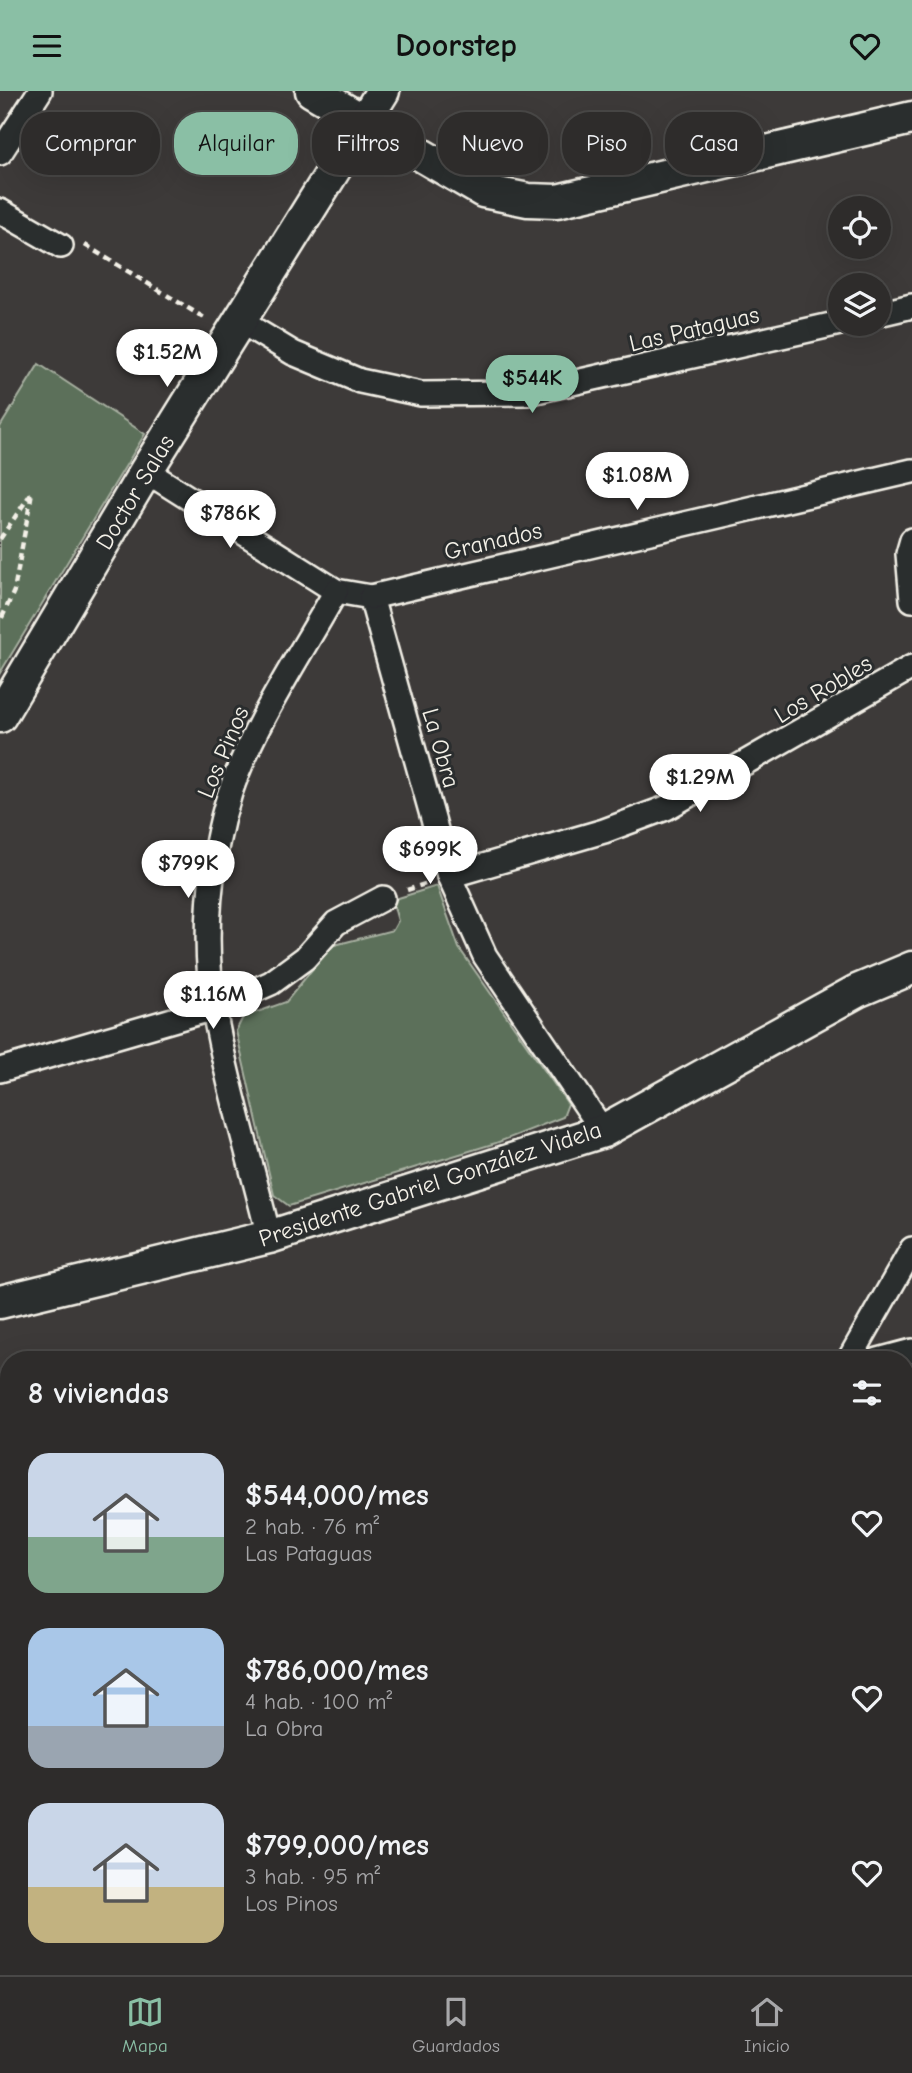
<!DOCTYPE html>
<html lang="es">
<head>
<meta charset="utf-8">
<style>
  :root { --surface:#2e2c2b; --page:#3a3837; --text:#f1f3f6; --muted:#a7a7a9; --line:#494847; --accent:#8abfa5 }
  body { margin:0; font-family:"Comic Neue",sans-serif; background:var(--page); color:var(--text); height:100vh; display:flex; flex-direction:column; font-size:26px; white-space:nowrap }
  * { box-sizing:border-box; margin:0 }
  p { font-size:23px; color:var(--muted) }
  .icon { flex:none; width:38px; height:38px; fill:none; stroke:currentColor; stroke-width:2; stroke-linecap:round; stroke-linejoin:round }
  .map { position:relative; flex:1; overflow:hidden }
  .details { position:absolute; left:0px; top:1260px; width:914px; height:625px; display:flex; flex-direction:column; background:var(--surface); border-radius:28px 28px 0 0; box-shadow:0 7px 28px #0002,0 0 0 2px var(--line) }
  .details>* { flex:none }
  .hud { position:absolute; left:21px; top:21px; width:872px; height:63px; display:flex; gap:14px }
  .buttons { position:absolute; left:828px; top:105px; display:grid; gap:14px }
  .buttons a { display:grid; place-items:center; width:63px; height:63px; border-radius:50%; background:var(--surface); box-shadow:0 7px 28px #0002,0 0 0 2px var(--line); font-size:35px }
  .price { position:absolute; translate:-50% -60px; padding:0 16px; border-radius:24px; background:#fff; color:#222; font-size:23px; line-height:46px; filter:drop-shadow(0 2px 4px #0008) }
  .price::after { content:''; position:absolute; left:50%; top:42px; width:21px; height:16px; margin-left:-10px; background:inherit; clip-path:polygon(0 0,100% 0,50% 100%) }
  .price.active { background:var(--accent); color:#111 }
  ul { padding:0; list-style:none }
  li { display:flex; align-items:center; gap:21px; height:175px; padding:0 28px }
  li span { display:grid; place-items:center; flex:none; width:196px; height:140px; border-radius:21px; color:#555 }
  li>.icon { margin-inline-start:auto }
  span .icon { width:84px; height:84px; fill:#fffc; stroke-width:1 }
  li b { font-size:30px }
  h2 { display:flex; justify-content:space-between; align-items:center; height:84px; padding:0 28px; font-size:30px }
  .chip { padding:0 24px; border-radius:28px; background:var(--surface); box-shadow:0 7px 28px #0002,0 0 0 2px var(--line); font-size:24px; line-height:63px }
  .chip.active { background:var(--accent); color:#111 }
  header { display:flex; justify-content:space-between; align-items:center; height:91px; padding:0 28px; background:var(--accent); color:#111; font-size:32px; font-weight:700 }
  .tabs { display:flex; justify-content:space-around; align-items:center; height:98px; border-top:2px solid var(--line); background:var(--surface); font-size:19px; color:var(--muted) }
  .tabs a { display:grid; justify-items:center; gap:4px }
  .tabs .active { color:var(--accent) }
  .map>svg:first-child { display:block }
</style>
</head>
<body>
<header><svg class="icon" aria-label="menu" viewBox="0 0 24 24"><path d="M4 6h16M4 12h16M4 18h16"/></svg>Doorstep<svg class="icon" aria-label="heart" viewBox="0 0 24 24"><path d="M12 20l-8-8c-3-5 5-10 8-4 3-6 11-1 8 4z"/></svg></header>
<div class="map">
<svg width="912" height="1884" viewBox="0 0 912 1884">
  <rect width="100%" height="100%" fill="#3d3a39"/>
  <filter id="ink" filterUnits="userSpaceOnUse"><feTurbulence type="fractalNoise" baseFrequency=".0143" numOctaves="2"/><feDisplacementMap in="SourceGraphic" scale="14" xChannelSelector="R" yChannelSelector="G"/><feConvolveMatrix kernelMatrix="1 2 1 2 8 2 1 2 1" color-interpolation-filters="sRGB"/></filter>
  <g filter="url(#ink)">
    <g fill="#5b705a" stroke="#a8b0a1" stroke-width="2">
      <polygon points="39,273 145,343 0,582 0,336"/>
      <polygon points="437,795 459,857 568,1013 563,1026 496,1052 289,1115 274,1104 236,940 243,926 286,911 331,855 393,839 398,830 392,809"/>
    </g>
    <g fill="#695853" stroke="#f4f1e8" stroke-width="2">
      <polygon points="0,1509 9,1518 9,1634 0,1614"/>
      <polygon points="9,1654 9,1695 0,1699 0,1658"/>
    </g>
    <g fill="none" stroke-linecap="round" stroke-linejoin="round">
      <g stroke="#f4f1e8" stroke-width="28">
        <g id="street">
          <polyline points="0,62 40,0"/>
          <polyline points="0,120 61,155"/>
          <polyline points="878,223 912,215"/>
          <polyline points="240,230 293,262 360,290 421,303 527,302 840,232"/>
          <polyline points="146,380 336,500 371,506 449,785 485,865 603,1040"/>
          <polyline points="912,449 908,463 912,509"/>
          <polyline points="371,506 912,380"/>
          <polyline points="449,785 604,740 666,717 912,576"/>
          <polyline points="0,979 214,917 271,892 305,867 336,832 383,807"/>
          <path d="M269 1146C251 1070 227 994 214 918 202 850 209 767 230 702 254 631 300 565 336 500"/>
          <polyline points="849,1269 912,1158"/>
          <polyline points="878,1269 912,1260"/>
          <polyline points="905,1638 912,1636"/>
          <polyline points="0,1757 9,1756"/>
          <polyline points="883,1884 884,1876"/>
        </g>
      </g>
      <g stroke="#f4f1e8" stroke-width="37">
        <g id="secondary">
          <polyline points="312,0 483,100 528,109 557,110 912,27"/>
          <polyline points="0,625 146,380 383,0"/>
          <polyline points="0,1211 269,1146 603,1040 857,900 912,877"/>
          <polyline points="0,1436 9,1441"/>
          <polyline points="347,1876 363,1884"/>
        </g>
      </g>
      <g stroke="#f4f1e8" stroke-width="4.5" stroke-dasharray="7 5" stroke-linecap="butt">
        <polyline points="85,154 206,228"/>
        <polyline points="0,448 32,401 14,500 0,531"/>
        <polyline points="407,799 425,793"/>
      </g>
      <use href="#street" stroke="#2a2d2e" stroke-width="23"/>
      <use href="#secondary" stroke="#2a2d2e" stroke-width="32"/>
    </g>
  </g>
  <g text-anchor="middle" dominant-baseline="central" stroke-width="6" stroke-linejoin="round" paint-order="stroke">
    <g font-size="24" fill="#f4f1e8" stroke="#2a2d2e">
      <text transform="translate(694 238) rotate(-13)">Las Pataguas</text>
      <text transform="translate(135 401) rotate(-59)">Doctor Salas</text>
      <text transform="translate(493 450) rotate(-13)">Granados</text>
      <text transform="translate(823 598) rotate(-31)">Los Robles</text>
      <text transform="translate(441 657) rotate(74)">La Obra</text>
      <text transform="translate(223 661) rotate(-67)">Los Pinos</text>
      <text transform="translate(430 1093) rotate(-18)">Presidente Gabriel González Videla</text>
    </g>
  </g>
</svg>
<div class="buttons">
<a><svg class="icon" aria-label="locate" viewBox="0 0 24 24"><circle cx="12" cy="12" r="6"/><path d="M12 2v4M12 18v4M2 12h4M18 12h4"/></svg></a>
<a><svg class="icon" aria-label="layers" viewBox="0 0 24 24"><path d="M12 4l9 5-9 5-9-5zM3 14l9 5 9-5"/></svg></a>
</div>
<b class="price" style="left:167px;top:298px">$1.52M</b>
<b class="price active" style="left:532px;top:324px">$544K</b>
<b class="price" style="left:637px;top:421px">$1.08M</b>
<b class="price" style="left:230px;top:459px">$786K</b>
<b class="price" style="left:700px;top:723px">$1.29M</b>
<b class="price" style="left:430px;top:795px">$699K</b>
<b class="price" style="left:188px;top:809px">$799K</b>
<b class="price" style="left:213px;top:940px">$1.16M</b>
<div class="hud">
<a class="chip">Comprar</a>
<a class="chip active">Alquilar</a>
<a class="chip">Filtros</a>
<a class="chip">Nuevo</a>
<a class="chip">Piso</a>
<a class="chip">Casa</a>
</div>
<section class="details">
<h2>8 viviendas<svg class="icon" aria-label="filters" viewBox="0 0 24 24"><path d="M4 7h16M4 17h16"/><circle cx="9" cy="7" r="2"/><circle cx="15" cy="17" r="2"/></svg></h2>
<ul>
<li><span style="background:linear-gradient(#c9d6e8 60%,#7fa58c 0)"><svg class="icon" aria-label="home" viewBox="0 0 24 24"><path d="M3 11l9-7 9 7M6 9v11h12V9"/></svg></span><div><b>$544,000/mes</b><p>2 hab. · 76 m²</p><p>Las Pataguas</p></div><svg class="icon" aria-label="heart" viewBox="0 0 24 24"><path d="M12 20l-8-8c-3-5 5-10 8-4 3-6 11-1 8 4z"/></svg></li>
<li><span style="background:linear-gradient(#a9c7e8 70%,#9aa5b1 0)"><svg class="icon" aria-label="home" viewBox="0 0 24 24"><path d="M3 11l9-7 9 7M6 9v11h12V9"/></svg></span><div><b>$786,000/mes</b><p>4 hab. · 100 m²</p><p>La Obra</p></div><svg class="icon" aria-label="heart" viewBox="0 0 24 24"><path d="M12 20l-8-8c-3-5 5-10 8-4 3-6 11-1 8 4z"/></svg></li>
<li><span style="background:linear-gradient(#c9d6e8 60%,#c2b280 0)"><svg class="icon" aria-label="home" viewBox="0 0 24 24"><path d="M3 11l9-7 9 7M6 9v11h12V9"/></svg></span><div><b>$799,000/mes</b><p>3 hab. · 95 m²</p><p>Los Pinos</p></div><svg class="icon" aria-label="heart" viewBox="0 0 24 24"><path d="M12 20l-8-8c-3-5 5-10 8-4 3-6 11-1 8 4z"/></svg></li>
</ul>
</section>
</div>
<nav class="tabs">
<a class="active"><svg class="icon" aria-label="map" viewBox="0 0 24 24"><path d="M3 6l6-2 6 2 6-2v14l-6 2-6-2-6 2zM9 4v14M15 6v14"/></svg>Mapa</a>
<a><svg class="icon" aria-label="saved" viewBox="0 0 24 24"><path d="M7 4h10v16l-5-4-5 4z"/></svg>Guardados</a>
<a><svg class="icon" aria-label="home" viewBox="0 0 24 24"><path d="M3 11l9-7 9 7M6 9v11h12V9"/></svg>Inicio</a>
</nav>
</body>
</html>
